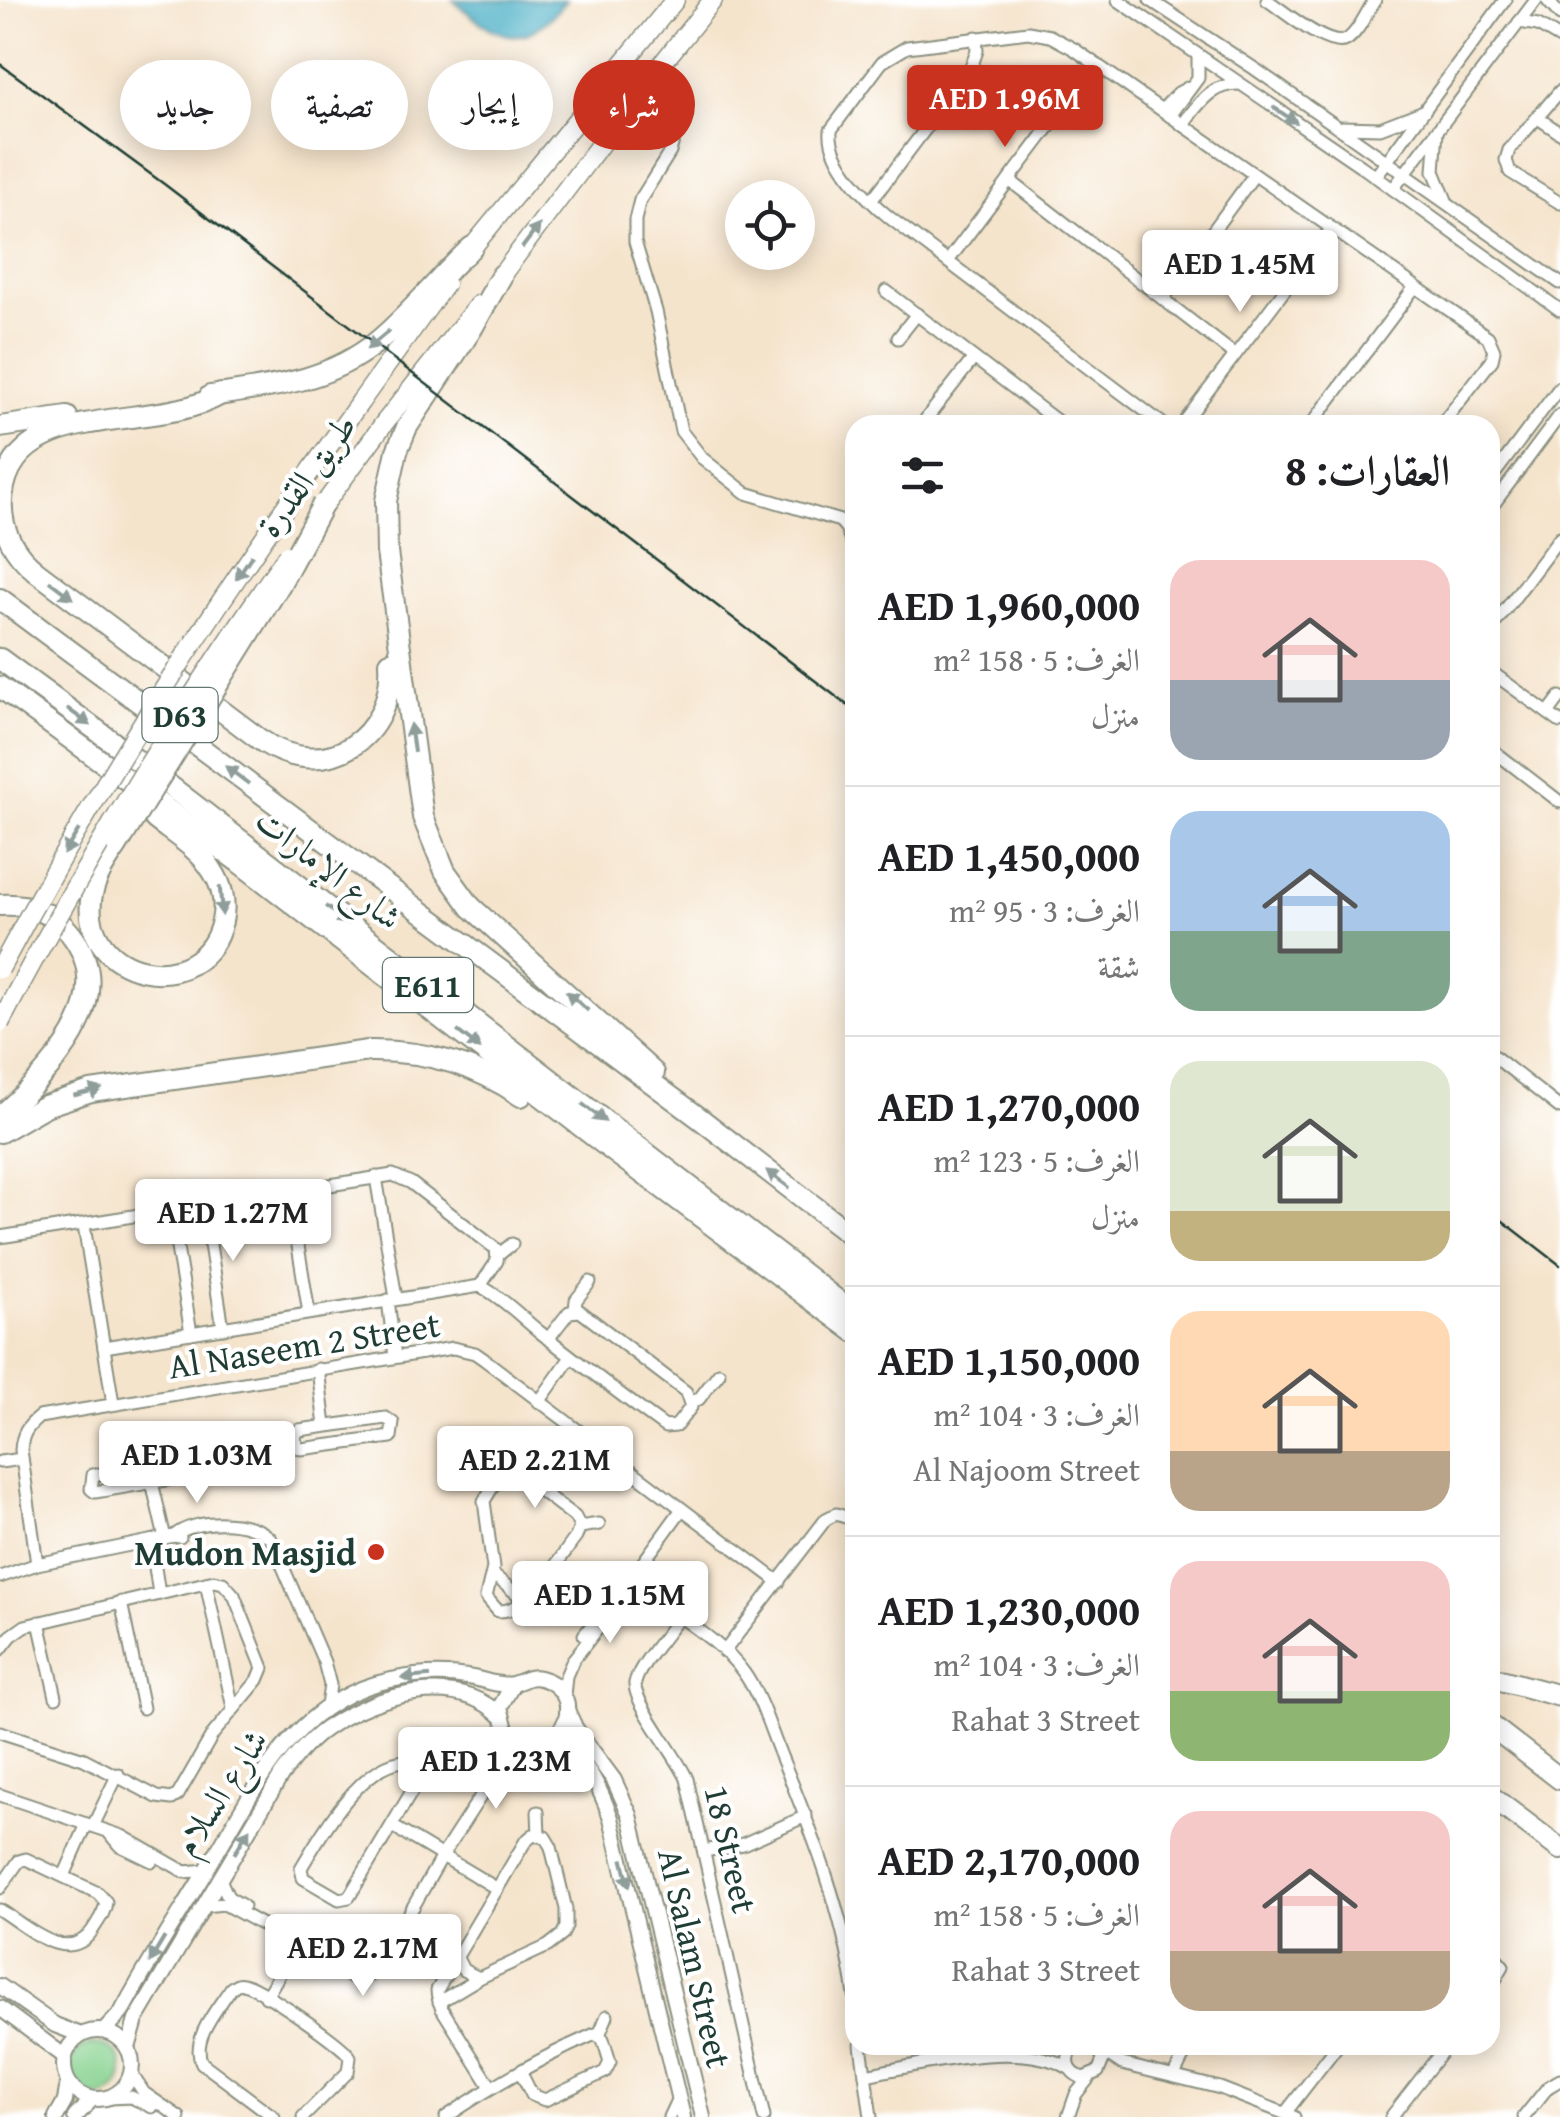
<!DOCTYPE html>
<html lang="ar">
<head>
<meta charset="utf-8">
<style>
  :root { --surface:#fff; --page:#f2f2f2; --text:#202124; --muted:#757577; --line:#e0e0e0; --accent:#c8321e }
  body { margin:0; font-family:"Gentium Book Plus",Amiri,serif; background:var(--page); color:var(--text); direction:rtl; height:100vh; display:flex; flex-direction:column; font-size:38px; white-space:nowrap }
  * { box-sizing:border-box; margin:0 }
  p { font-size:32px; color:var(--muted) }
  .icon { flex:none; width:55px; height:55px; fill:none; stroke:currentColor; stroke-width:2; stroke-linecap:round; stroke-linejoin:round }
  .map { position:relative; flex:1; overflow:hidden; direction:ltr }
  .side { position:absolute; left:845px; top:415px; width:655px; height:1640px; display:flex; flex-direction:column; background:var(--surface); border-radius:30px; box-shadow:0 5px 25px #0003; direction:rtl }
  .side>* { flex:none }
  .banner { position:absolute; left:30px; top:60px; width:665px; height:90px; direction:rtl; display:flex; gap:20px }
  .tools { position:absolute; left:725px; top:180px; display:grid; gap:20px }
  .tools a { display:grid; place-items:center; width:90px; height:90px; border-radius:50%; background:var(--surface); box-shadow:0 5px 25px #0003; font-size:50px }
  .price { position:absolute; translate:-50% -85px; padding:0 22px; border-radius:10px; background:#fff; color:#222; font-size:32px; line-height:65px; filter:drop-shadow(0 2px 5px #0008) }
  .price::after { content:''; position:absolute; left:50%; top:60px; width:30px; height:22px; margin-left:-15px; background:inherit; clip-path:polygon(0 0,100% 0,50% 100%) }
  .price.current { background:var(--accent); color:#fff }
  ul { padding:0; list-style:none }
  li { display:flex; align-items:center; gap:30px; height:250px; padding:0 50px }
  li+li { border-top:2px solid var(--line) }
  li span { display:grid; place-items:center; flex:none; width:280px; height:200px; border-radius:30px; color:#555 }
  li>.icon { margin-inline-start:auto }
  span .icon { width:120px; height:120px; fill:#fffc; stroke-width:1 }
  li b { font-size:42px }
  h2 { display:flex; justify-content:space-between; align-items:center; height:120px; padding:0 50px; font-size:42px }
  .chip { padding:0 35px; border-radius:45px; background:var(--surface); box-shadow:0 5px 25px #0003; font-size:35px; line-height:90px }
  .chip.current { background:var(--accent); color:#fff }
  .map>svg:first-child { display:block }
</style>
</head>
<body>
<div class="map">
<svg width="1560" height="2117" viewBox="0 0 1560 2117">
  <rect width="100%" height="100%" fill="#fff"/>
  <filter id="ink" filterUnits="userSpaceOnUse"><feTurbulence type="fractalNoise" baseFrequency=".01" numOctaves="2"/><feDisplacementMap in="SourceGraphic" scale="20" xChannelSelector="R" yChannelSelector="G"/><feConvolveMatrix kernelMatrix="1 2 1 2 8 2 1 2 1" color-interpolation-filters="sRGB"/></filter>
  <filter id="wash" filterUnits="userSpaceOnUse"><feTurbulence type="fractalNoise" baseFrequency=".0048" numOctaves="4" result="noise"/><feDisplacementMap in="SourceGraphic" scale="40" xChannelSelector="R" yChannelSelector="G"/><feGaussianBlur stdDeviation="2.25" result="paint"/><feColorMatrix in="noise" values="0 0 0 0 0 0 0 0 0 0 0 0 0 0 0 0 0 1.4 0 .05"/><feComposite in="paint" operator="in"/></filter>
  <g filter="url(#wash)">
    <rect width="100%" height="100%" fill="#f5e4cc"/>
    <circle fill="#86d18e" stroke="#528761" stroke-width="2.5" cx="96" cy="2071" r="27"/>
    <path fill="#46adc5" stroke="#32757c" stroke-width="2.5" d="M453 0H566C524 54 498 40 453 0Z"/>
  </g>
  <g filter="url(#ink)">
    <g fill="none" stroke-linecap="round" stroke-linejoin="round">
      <g stroke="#8a9080" stroke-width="15">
        <g id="minor">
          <polyline points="1118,0 1361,166 1560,310"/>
          <polyline points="1150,0 1255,69 1560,283"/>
          <path d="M1267 0C1284 11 1331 52 1348 39 1360 30 1366 12 1375 0"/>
          <polyline points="1547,0 1560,15"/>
          <polyline points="1519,22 1538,25 1560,38"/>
          <polyline points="645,85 670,114 675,133 670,152 640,200 635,220 635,242 656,311 681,431 702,458 746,493 840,521 846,528 855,551"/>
          <polyline points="1560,91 1509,150 1506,160 1510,172 1560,203"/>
          <polyline points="1162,110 1178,93 1189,87"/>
          <polyline points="1170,116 1198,78 1198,56"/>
          <polyline points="1538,118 1560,133"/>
          <path d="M1182 125C1199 104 1210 84 1239 84"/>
          <polyline points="1342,127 1380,128 1424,111"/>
          <polyline points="1437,131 1434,171 1446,200"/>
          <polyline points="1376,176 1505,0"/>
          <polyline points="1009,180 1235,355"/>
          <polyline points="1393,189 1536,0"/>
          <polyline points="871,201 970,70 977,51 976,37"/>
          <polyline points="948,261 1096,65"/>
          <polyline points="886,291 1062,425"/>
          <polyline points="1163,299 1254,175"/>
          <polyline points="898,338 917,314"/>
          <polyline points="926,419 974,358"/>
          <path d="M1164 425 890 218C868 200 828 161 831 130L882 62 907 47 1028 32 1050 36 1074 49 1488 337 1494 351 1492 360 1441 425"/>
          <polyline points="1182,425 1331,229"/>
          <polyline points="1311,425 1414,288"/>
          <polyline points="1490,480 1560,387"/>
          <polyline points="1490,509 1560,415"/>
          <polyline points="1490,630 1560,537"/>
          <polyline points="1490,671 1560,722"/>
          <polyline points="1548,713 1560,697"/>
          <polyline points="1490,748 1560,802"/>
          <polyline points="1490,1053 1560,1108"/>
          <polyline points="376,1177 396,1298"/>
          <polyline points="289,1191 309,1313"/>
          <polyline points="204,1206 223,1328"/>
          <polyline points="171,1211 191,1333"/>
          <polyline points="84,1226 113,1403"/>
          <polyline points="0,1237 393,1175 411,1183 496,1249 497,1261 480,1286"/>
          <polyline points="498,1255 512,1244"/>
          <polyline points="388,1300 395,1357"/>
          <polyline points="575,1310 576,1300 590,1282"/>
          <path d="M104 1347 480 1286C502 1297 522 1318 541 1333 582 1365 623 1397 665 1427L676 1426 691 1407 686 1392 580 1311 569 1312 548 1339"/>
          <polyline points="318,1369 325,1426"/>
          <polyline points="539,1402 571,1357"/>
          <polyline points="691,1402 699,1399 719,1373"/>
          <polygon points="386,1418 393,1423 391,1437 301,1449 296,1446 295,1436 299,1430"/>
          <polyline points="0,1462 22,1459"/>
          <polygon points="176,1462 181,1471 178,1478 95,1492 91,1489 93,1475"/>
          <path d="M503 1470 516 1472 575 1517 580 1527 576 1537C558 1560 529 1613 498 1611L486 1597 493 1568 484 1501Z"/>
          <polyline points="152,1482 165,1538"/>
          <polyline points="538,1488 581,1435"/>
          <polyline points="580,1527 599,1524"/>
          <path d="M174 1536C194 1518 252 1518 271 1539L324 1662 330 1685 327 1706"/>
          <polyline points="151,1541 159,1594"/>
          <path d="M37 1564 21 1450C22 1434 27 1427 39 1417L453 1348 475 1353 485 1360 779 1582"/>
          <polyline points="492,1574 526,1601"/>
          <polyline points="0,1577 37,1564 174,1536 180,1537"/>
          <polyline points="206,1583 233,1708"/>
          <path d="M650 1595C681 1619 721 1641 744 1673 761 1697 770 1729 781 1756 813 1834 844 1913 855 1996"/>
          <polyline points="121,1602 143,1708"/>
          <path d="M679 1617C668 1634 639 1665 635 1683 632 1701 678 1757 687 1779L764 2117"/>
          <polyline points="39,1622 56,1697"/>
          <polyline points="584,1635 616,1595"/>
          <polyline points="0,1650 11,1636 25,1626 214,1581 223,1583 234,1595 263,1668 258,1680 213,1734 178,1795 172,1799 157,1797 84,1759 0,1732"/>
          <polyline points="724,1652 826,1519 836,1514 855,1520"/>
          <polyline points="564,1696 566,1676 573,1660 606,1618 623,1590 682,1509"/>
          <path d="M406 1761 418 1773V1781L349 1897 339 1899 303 1878 301 1868C321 1834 362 1762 406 1761Z"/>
          <polyline points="0,1795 122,1836 185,1872 206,1870"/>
          <polyline points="538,1812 539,1835"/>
          <polyline points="93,1826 118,1774"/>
          <polyline points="392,1826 496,1888"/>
          <polyline points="110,1834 119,1845 152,1861"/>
          <polyline points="704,1851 743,1844 806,1816"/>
          <polyline points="64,1876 87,1824"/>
          <polyline points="220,1879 228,1897 243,1906"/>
          <path d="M0 1888 19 1861 26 1859 98 1893 106 1902C105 1913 98 1921 92 1931 67 1966 26 1926 0 1910"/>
          <polyline points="204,1906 224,1904 339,1967"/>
          <polyline points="1490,1951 1503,1966 1490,1989"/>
          <polyline points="456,1956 463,1970 479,1978"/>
          <path d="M332 1964C347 1978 363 1985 379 1967L442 1856 504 1760 525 1743"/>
          <polyline points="266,1997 297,1944"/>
          <path d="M439 2002 479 1978 548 1946 562 1935 566 1927V1909L551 1847 545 1837 533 1835 525 1842 437 1990C437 1997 439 2002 442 2009L491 2087"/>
          <polyline points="599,2035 607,2016"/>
          <polyline points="861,2045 871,2117"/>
          <path d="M1077 2045C1064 2056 1066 2072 1083 2078L1098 2072 1103 2060 1100 2051"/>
          <polyline points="1098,2048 1122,2064 1220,2088 1294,2117"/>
          <polyline points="131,2073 144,2093 179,2117"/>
          <path d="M865 2075C921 2065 1018 2038 1069 2068"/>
          <polyline points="1174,2075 1189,2045"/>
          <polyline points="109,2098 131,2097 152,2107"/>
          <polyline points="1286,2112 1338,2045"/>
          <path d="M274 2117 202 2063C190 2039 218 2008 231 1988 237 1984 238 1982 246 1985 261 1989 344 2045 350 2057L348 2072 303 2117"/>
          <path d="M446 2117C493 2085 542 2057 595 2034L603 2039 610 2062 605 2072 545 2100 532 2095 520 2071"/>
          <polyline points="669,2117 678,2098"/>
          <polyline points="1068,2117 1076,2094 1089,2078"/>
          <polyline points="1391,2117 1447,2045"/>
          <polyline points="1524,2117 1548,2087 1560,2080"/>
        </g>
      </g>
      <g stroke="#8a9080" stroke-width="18">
        <g id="tertiary">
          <polyline points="567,1710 576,1729 614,1780 630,1815 703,2117"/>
          <path d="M542 1743C582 1743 599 1786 611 1818L683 2117"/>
          <polyline points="0,1986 55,2025 81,2035"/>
          <polyline points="0,2008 64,2056"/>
          <circle cx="98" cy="2065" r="34"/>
          <path d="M104 2031 121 2013C147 1964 178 1917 207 1869 254 1791 292 1700 391 1680 415 1675 442 1673 467 1677 480 1678 498 1687 512 1684 522 1682 528 1675 540 1678 548 1680 555 1684 560 1690 586 1723 537 1765 506 1729L500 1707 513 1684"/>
          <path d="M128 2048 136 2020 281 1776C295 1756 310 1738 331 1725 377 1695 456 1672 501 1716"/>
          <polyline points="56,2117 65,2101 68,2082"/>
          <polyline points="75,2117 92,2099"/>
        </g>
      </g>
      <g stroke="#8a9080" stroke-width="21">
        <g id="primary">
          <polyline points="466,255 675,0"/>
          <polyline points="494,285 645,85 713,0"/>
          <polyline points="361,401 445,284"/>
          <polyline points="385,422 478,305"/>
        </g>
      </g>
      <g stroke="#8a9080" stroke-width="24">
        <g id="motorway">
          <polyline points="502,275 471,330 407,427 397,451 386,501 387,552 423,817 445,871 471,907 654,1073"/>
          <path d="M221 394C157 434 11 396 2 499 0 529 14 554 37 572L259 739C325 786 395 738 390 662"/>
          <path d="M210 396C270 387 329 382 378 341 412 313 439 277 472 247"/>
          <polyline points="0,427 67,417"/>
          <polyline points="0,599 698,1117 855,1238"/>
          <polyline points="0,659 110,740 855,1314"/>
          <polyline points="0,687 239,862 613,1151 855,1332"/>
          <path d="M117 846C107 861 96 876 92 894 76 978 203 1005 222 921 226 903 222 885 212 870 199 849 174 834 155 819"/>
          <path d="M0 905C27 903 53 912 70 933 124 1000 47 1074 0 1117"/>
          <path d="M0 1132 45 1106 91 1091 368 1051C424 1050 475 1064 521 1096"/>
          <polyline points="1490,1677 1560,1696"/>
          <polyline points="1490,1725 1560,1779"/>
          <polyline points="1490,1796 1560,1849"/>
        </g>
      </g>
      <use href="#minor" stroke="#fff" stroke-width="11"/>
      <use href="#tertiary" stroke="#fff" stroke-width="14"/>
      <use href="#primary" stroke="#fff" stroke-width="18"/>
      <use href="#motorway" stroke="#fff" stroke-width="20"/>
      <g stroke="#1f3d34" stroke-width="2.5">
        <polyline points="0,64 164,184 855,711"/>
        <polyline points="1490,1211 1560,1265"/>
      </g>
      <g stroke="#8a9080" stroke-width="21" stroke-linecap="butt">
        <g id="primary-bridge">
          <polyline points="317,514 385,422"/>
          <path d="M0 969C105 771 229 582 361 401"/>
          <path d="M0 1023C85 861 182 705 287 555"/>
        </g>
      </g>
      <g stroke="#8a9080" stroke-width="24" stroke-linecap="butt">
        <polyline id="motorway-bridge" points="117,846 279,586 323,504"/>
      </g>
      <use href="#primary-bridge" stroke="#fff" stroke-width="18"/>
      <use href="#motorway-bridge" stroke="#fff" stroke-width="20"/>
    </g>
    <defs><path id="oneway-solid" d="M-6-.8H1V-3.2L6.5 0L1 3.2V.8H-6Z" transform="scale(2.5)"/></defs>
    <g fill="#8f9e9a">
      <use href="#oneway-solid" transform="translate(1285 115) rotate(34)"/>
      <use href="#oneway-solid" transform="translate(531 236) rotate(-53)"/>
      <use href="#oneway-solid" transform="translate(378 340) rotate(140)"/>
      <use href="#oneway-solid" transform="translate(244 567) rotate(124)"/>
      <use href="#oneway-solid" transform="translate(61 590) rotate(37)"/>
      <use href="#oneway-solid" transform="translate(79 717) rotate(36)"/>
      <use href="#oneway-solid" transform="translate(412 738) rotate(-98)"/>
      <use href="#oneway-solid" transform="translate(237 775) rotate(-143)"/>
      <use href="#oneway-solid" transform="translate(71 842) rotate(122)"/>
      <use href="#oneway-solid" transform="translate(221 901) rotate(85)"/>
      <use href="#oneway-solid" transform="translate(337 915) rotate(38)"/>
      <use href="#oneway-solid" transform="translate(577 1001) rotate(-139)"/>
      <use href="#oneway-solid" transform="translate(469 1040) rotate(38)"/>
      <use href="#oneway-solid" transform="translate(88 1092) rotate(-14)"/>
      <use href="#oneway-solid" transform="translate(594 1113) rotate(38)"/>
      <use href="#oneway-solid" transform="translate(778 1179) rotate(-143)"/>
      <use href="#oneway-solid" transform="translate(416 1677) rotate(175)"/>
      <use href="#oneway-solid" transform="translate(242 1841) rotate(-59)"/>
      <use href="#oneway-solid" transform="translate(626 1873) rotate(76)"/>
      <use href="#oneway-solid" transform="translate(157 1950) rotate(121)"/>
    </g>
  </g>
  <circle fill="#c8321e" stroke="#fff" stroke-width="4" cx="376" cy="1552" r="10"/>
  <g text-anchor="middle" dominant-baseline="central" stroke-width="8" stroke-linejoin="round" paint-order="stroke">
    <g fill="#fff" stroke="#627771" stroke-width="2.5">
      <rect x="142.5" y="688" width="75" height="54" rx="8"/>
      <rect x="383" y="958" width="90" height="54" rx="8"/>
    </g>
    <g font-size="32" font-weight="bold" fill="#1f3d34">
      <text x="180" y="715">D63</text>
      <text x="428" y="985">E611</text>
    </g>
    <g font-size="35" fill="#1f3d34" stroke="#fff">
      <text transform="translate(306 475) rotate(-54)">طريق القدرة</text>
      <text transform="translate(329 868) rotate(38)">شارع الإمارات</text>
      <text transform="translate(304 1345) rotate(-9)">Al Naseem 2 Street</text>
      <text transform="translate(220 1792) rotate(-57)">شارع السلام</text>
      <text transform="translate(731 1849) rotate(77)">18 Street</text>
      <text transform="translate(695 1958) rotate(77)">Al Salam Street</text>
    </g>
    <g font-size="35" font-weight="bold" fill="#1f3d34" stroke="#fff" text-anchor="end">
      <text x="356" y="1552">Mudon Masjid</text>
    </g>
  </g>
</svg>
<div class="tools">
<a><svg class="icon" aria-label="locate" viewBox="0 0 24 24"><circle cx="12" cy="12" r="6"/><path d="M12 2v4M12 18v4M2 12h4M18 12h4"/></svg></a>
</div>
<b class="price current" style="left:1005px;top:150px">AED 1.96M</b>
<b class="price" style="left:1240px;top:315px">AED 1.45M</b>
<b class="price" style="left:233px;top:1264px">AED 1.27M</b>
<b class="price" style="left:197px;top:1506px">AED 1.03M</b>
<b class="price" style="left:535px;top:1511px">AED 2.21M</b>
<b class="price" style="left:610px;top:1646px">AED 1.15M</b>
<b class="price" style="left:496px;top:1812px">AED 1.23M</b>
<b class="price" style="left:363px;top:1999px">AED 2.17M</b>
<div class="banner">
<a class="chip current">شراء</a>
<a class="chip">إيجار</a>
<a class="chip">تصفية</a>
<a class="chip">جديد</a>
</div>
<section class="side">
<h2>العقارات: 8<svg class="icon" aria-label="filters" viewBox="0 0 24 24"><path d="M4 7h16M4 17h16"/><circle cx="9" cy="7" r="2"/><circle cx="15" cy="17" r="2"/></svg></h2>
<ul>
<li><span style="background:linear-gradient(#f6c9c9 60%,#9aa5b1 0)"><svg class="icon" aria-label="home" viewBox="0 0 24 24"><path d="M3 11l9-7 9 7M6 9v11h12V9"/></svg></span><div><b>AED 1,960,000</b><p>الغرف: 5 · 158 m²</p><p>منزل</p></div></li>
<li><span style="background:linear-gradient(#a9c7e8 60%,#7fa58c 0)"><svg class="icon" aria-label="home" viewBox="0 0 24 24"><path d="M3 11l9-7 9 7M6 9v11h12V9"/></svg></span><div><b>AED 1,450,000</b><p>الغرف: 3 · 95 m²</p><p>شقة</p></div></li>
<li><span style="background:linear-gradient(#dfe7d0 75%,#c2b280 0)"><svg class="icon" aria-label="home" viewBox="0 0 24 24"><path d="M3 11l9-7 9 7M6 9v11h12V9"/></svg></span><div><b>AED 1,270,000</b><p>الغرف: 5 · 123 m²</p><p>منزل</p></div></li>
<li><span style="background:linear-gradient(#ffd9b3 70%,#b9a48a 0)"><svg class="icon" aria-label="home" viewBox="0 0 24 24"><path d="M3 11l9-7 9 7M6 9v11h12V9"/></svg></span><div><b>AED 1,150,000</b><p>الغرف: 3 · 104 m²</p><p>Al Najoom Street</p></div></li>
<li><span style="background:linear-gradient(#f6c9c9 65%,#8fb573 0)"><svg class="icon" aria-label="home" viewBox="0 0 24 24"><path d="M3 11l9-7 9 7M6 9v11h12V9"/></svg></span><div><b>AED 1,230,000</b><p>الغرف: 3 · 104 m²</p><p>Rahat 3 Street</p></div></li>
<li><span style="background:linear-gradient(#f6c9c9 70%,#b9a48a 0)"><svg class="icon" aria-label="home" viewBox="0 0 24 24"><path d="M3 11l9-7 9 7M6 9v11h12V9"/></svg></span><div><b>AED 2,170,000</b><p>الغرف: 5 · 158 m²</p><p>Rahat 3 Street</p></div></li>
</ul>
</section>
</div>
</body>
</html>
